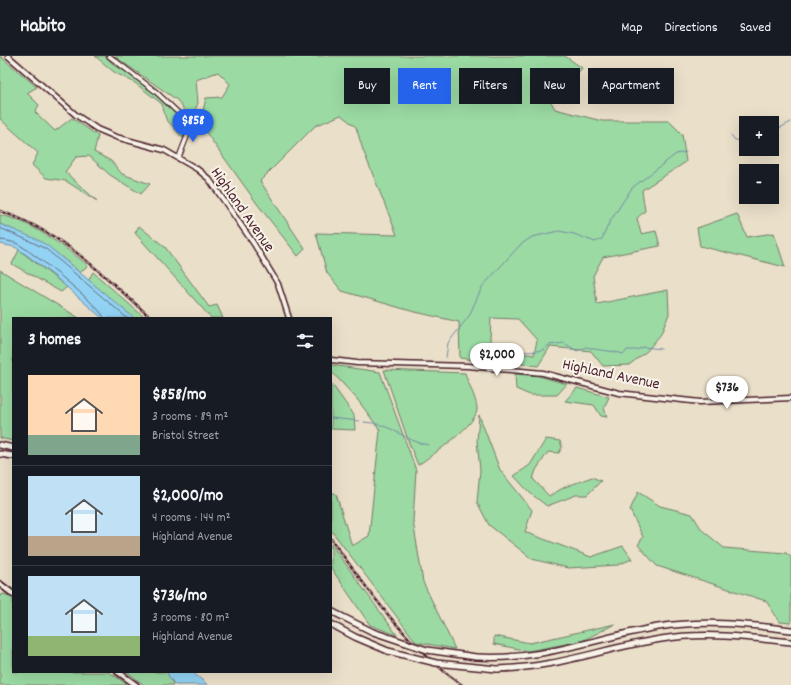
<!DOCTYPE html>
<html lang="en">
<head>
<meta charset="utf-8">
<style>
  :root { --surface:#171b24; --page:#242831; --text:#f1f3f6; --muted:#9ea1a6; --line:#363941; --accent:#2563eb }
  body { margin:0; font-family:Dekko,sans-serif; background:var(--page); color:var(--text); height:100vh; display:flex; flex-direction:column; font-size:15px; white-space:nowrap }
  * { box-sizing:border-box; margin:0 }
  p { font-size:13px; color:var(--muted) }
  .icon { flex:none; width:22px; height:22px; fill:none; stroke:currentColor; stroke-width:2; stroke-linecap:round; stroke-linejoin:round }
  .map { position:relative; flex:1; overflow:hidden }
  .details { position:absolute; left:12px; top:261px; width:320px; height:356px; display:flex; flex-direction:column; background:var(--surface); border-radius:0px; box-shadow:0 4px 16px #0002 }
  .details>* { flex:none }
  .hud { position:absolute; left:344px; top:12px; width:380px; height:36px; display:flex; gap:8px }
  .controls { position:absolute; left:739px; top:60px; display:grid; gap:8px }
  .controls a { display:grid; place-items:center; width:40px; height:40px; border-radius:0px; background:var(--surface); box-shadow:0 4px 16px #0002; font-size:20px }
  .price { position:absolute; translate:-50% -34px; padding:0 9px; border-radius:14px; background:#fff; color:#222; font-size:13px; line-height:26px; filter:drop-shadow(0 1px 2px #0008) }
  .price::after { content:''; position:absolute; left:50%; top:24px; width:12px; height:9px; margin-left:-6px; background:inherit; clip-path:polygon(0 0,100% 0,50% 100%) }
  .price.active { background:var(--accent); color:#fff }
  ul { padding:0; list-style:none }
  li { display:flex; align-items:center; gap:12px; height:100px; padding:0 16px }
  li+li { border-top:1px solid var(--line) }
  li span { display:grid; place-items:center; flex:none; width:112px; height:80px; border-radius:0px; color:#555 }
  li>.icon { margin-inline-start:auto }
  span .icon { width:48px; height:48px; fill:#fffc; stroke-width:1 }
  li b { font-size:17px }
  h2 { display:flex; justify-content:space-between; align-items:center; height:48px; padding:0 16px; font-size:17px }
  .tag { padding:0 14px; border-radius:0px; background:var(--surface); box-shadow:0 4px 16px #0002; font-size:14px; line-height:36px }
  .tag.active { background:var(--accent); color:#fff }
  header { display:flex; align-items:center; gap:24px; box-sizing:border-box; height:56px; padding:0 20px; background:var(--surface); border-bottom:1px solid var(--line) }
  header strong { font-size:19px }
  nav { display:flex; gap:22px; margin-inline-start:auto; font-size:14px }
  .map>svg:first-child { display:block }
</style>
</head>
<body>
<header>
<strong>Habito</strong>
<nav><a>Map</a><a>Directions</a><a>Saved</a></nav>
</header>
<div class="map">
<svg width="791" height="629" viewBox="0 0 791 629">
  <rect width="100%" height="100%" fill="#eadfc9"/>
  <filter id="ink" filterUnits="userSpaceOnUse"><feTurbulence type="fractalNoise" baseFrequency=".025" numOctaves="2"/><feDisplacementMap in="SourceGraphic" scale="8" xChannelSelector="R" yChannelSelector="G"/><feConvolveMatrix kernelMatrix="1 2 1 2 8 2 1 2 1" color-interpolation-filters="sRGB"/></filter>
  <g filter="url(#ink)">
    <g fill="#9bdaa3" stroke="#727c67">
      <polygon points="0,0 37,31 27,37 39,49 35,56 55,75 72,62 98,80 94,96 111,105 122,118 150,128 141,138 110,119 89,100 76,101 65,116 97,145 66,125 46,122 32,109 38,97 0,63"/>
      <path d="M95 0H105C114 11 126 15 137 23 154 36 170 51 186 66V75L183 82 166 63 162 48 135 27 114 16Z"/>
      <polygon points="114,0 565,0 582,12 577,18 549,21 546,37 555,53 602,65 669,65 682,78 686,106 642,134 645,155 637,162 641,178 656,175 660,190 603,201 593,220 597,248 668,234 669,258 661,278 647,295 629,309 603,310 591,295 550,291 538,310 501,305 503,295 534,299 537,284 518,263 491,262 489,306 460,302 459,266 411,255 342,235 327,217 316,177 397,179 363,94 356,71 341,59 315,70 260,125 305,193 298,200 258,149 200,68 206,42 222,41 230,28 218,16 196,24 198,47 191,63 177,44"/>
      <polygon points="737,158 747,181 774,177 785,211 700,190 697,172"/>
      <path d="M0 159C31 165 63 190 88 209L80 217C53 192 33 182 0 168Z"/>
      <polygon points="139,170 165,191 209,251 217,249 223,262 211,262 135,177"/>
      <polygon points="19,194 67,231 61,236 12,208"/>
      <polygon points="0,214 79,262 13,262 13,385 0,382"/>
      <polygon points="93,216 145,262 134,262 88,225"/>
      <polygon points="331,309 380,316 416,414 413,465 423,526 455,593 416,586 331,474 331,436 336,438 352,490 369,480 380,374 357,343 331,315"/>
      <path d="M384 314 465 317C468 328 476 341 477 352 479 368 431 400 418 409L409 387Z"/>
      <polygon points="515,318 539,320 567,328 557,339 530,339 516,333"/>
      <polygon points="331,327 354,359 355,374 331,373"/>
      <polygon points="577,332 609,341 604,352 607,361 601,360 594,349 565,345"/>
      <polygon points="479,359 500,414 532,454 525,476 591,501 623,490 632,503 618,509 568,512 532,503 489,469 477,446 480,414 477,385"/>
      <polygon points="546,383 560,385 562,391 559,397 548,396 536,414 533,423 549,440 565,431 592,421 601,425 587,439 576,439 547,450 530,437 514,420 530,409"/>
      <polygon points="638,436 660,450 692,458 702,474 724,492 786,497 791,501 791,567 780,566 766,545 657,510 638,489 643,481 630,454"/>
      <polygon points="331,488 397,579 370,569 331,512"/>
      <polygon points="5,538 13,543 13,616 109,616 128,629 0,629 0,539"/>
      <polygon points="615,568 582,585 528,595 494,588 494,580 530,587"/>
      <polygon points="127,616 170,616 173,629 144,629"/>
    </g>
    <g fill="#92d3f4" stroke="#758ba4">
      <polygon points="0,168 36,183 48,190 134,262 102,262 54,220 28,200 15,191 0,188"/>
      <polygon points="167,616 192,616 208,629 175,629 169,621"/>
    </g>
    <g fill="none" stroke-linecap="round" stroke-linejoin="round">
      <g stroke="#67677b" stroke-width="1">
        <polyline points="0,172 34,187 46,193 127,262"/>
        <path d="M0 184C5 184 13 186 18 188 31 195 103 252 104 262"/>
      </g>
      <g stroke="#758ba4" stroke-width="1">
        <polyline points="772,76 791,66"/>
        <polyline points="731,79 735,84 746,85"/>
        <path d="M497 298 506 294 530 296 543 294 549 289 564 287 577 295 586 291C598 295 611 294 624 298L627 294H636L644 291 661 293"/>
        <polyline points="446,302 448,287 469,260 482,231 520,189 532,181 559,175 574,178 595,186 602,183 609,167 632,132 676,98 686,96"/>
        <polyline points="474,307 475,304 491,300"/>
        <polyline points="331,362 359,365"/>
        <path d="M364 366C393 367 404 386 429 389"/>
      </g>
      <g stroke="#4a1f2b" stroke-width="6">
        <polyline id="tertiary" points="109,0 155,35 188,66 188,78 179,101"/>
      </g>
      <g stroke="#4a1f2b" stroke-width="7">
        <g id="secondary">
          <polyline points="8,0 76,59 97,73 116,81 164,94 197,113 209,123 254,188 278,228 289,262"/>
          <polyline points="331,304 357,307 468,310 543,317 619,337 700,346 791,342"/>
        </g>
      </g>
      <g stroke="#4a1f2b" stroke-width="8">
        <g id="primary">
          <polyline points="0,528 13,538"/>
          <polyline points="118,616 136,629"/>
        </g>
      </g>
      <g stroke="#4a1f2b" stroke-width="8">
        <g id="motorway">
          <polyline points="0,389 13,392"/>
          <polyline points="0,398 13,400"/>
          <polyline points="331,555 373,576"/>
          <polyline points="331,568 355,581 388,595"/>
          <path d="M476 601C544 605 593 582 658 571 703 564 746 568 791 574"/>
          <path d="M497 613C557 612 603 592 661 583 704 576 747 581 791 586"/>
        </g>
      </g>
      <use href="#tertiary" stroke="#f7f3e8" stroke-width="3.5"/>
      <use href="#secondary" stroke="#f7f3e8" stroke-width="4"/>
      <use href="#primary" stroke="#f7f3e8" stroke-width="4.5"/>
      <use href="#motorway" stroke="#f7f3e8" stroke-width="5"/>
      <g stroke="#4a1f2b" stroke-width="2.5">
        <g id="rail">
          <path d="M0 155C63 176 103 219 151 262"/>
          <path d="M331 483C370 537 407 590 462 629"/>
        </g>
      </g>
      <use href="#rail" stroke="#f7f3e8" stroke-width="1" stroke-dasharray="3" stroke-linecap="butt"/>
      <g stroke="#4a1f2b" stroke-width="8" stroke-linecap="butt">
        <g id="motorway-bridge">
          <polyline points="373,576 427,594 476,601"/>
          <polyline points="388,595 436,607 497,613"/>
        </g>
      </g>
      <use href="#motorway-bridge" stroke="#f7f3e8" stroke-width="5"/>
    </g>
  </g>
  <g text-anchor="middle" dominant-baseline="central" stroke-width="4" stroke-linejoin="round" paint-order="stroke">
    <g font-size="16" fill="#4a1f2b" stroke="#f7f3e8">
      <text transform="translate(242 154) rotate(55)">Highland Avenue</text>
      <text transform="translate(611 319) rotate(12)">Highland Avenue</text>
    </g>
  </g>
</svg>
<div class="controls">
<a>+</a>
<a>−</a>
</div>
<b class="price active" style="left:193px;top:87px">$858</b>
<b class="price" style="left:497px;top:321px">$2,000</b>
<b class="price" style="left:727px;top:354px">$736</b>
<div class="hud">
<a class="tag">Buy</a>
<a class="tag active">Rent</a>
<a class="tag">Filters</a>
<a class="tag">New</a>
<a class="tag">Apartment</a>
</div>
<section class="details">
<h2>3 homes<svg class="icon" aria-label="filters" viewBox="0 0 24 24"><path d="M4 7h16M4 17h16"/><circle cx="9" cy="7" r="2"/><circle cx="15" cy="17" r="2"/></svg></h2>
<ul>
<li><span style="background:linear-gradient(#ffd9b3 75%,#7fa58c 0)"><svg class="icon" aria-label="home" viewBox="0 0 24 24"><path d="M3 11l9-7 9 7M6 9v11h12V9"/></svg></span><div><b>$858/mo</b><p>3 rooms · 89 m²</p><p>Bristol Street</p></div></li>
<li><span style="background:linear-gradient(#bfe0f5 75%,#b9a48a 0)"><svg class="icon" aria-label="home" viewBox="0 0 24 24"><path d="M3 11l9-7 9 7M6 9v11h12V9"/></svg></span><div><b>$2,000/mo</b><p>4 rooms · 144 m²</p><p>Highland Avenue</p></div></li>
<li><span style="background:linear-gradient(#bfe0f5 75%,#8fb573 0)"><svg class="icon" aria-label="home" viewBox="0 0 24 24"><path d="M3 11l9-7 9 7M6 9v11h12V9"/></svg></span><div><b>$736/mo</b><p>3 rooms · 80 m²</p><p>Highland Avenue</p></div></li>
</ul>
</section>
</div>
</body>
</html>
